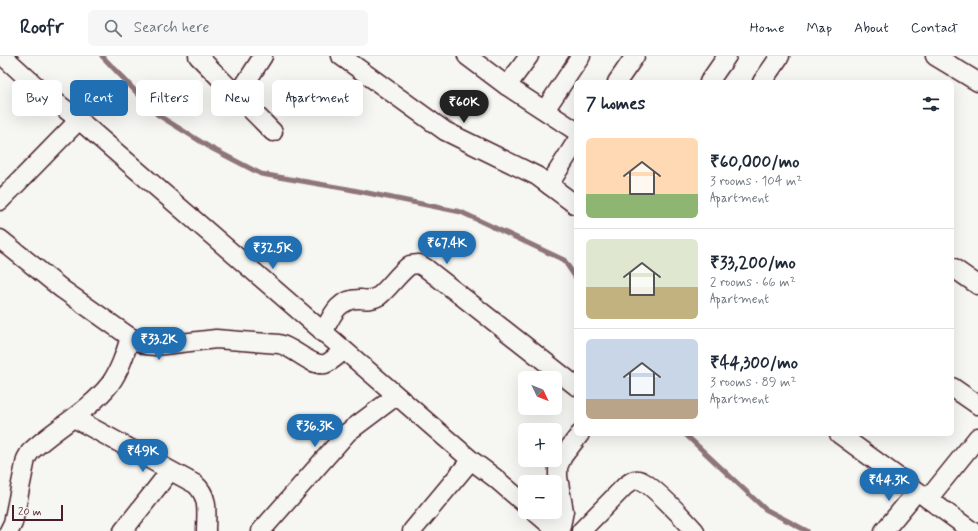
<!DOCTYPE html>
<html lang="en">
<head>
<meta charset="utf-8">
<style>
  :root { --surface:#fff; --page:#f6f6f7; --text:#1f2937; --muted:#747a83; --line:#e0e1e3; --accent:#1f6fb2 }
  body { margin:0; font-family:Mynerve,sans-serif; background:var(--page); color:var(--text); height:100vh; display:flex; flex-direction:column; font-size:15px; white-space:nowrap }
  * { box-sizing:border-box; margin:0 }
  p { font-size:13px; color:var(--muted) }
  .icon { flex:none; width:22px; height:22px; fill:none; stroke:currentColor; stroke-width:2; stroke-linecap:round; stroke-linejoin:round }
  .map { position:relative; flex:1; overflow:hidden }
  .sheet { position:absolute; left:574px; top:24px; width:380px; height:356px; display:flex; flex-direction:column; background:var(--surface); border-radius:6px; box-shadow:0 4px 16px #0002 }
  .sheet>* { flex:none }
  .banner { position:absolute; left:12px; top:24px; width:380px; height:36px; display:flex; gap:8px }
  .needle { width:26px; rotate:133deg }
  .fabs { position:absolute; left:518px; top:315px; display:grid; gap:8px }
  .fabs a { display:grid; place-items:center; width:44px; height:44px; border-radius:6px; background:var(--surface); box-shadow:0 4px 16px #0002; font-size:20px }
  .scale { position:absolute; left:12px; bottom:10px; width:51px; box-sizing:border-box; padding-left:4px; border:2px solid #4a1f2b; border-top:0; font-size:11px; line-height:14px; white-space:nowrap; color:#4a1f2b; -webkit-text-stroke:3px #f6f6f2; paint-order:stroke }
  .price { position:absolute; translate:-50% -34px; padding:0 9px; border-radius:14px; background:var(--accent); color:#fff; font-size:13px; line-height:26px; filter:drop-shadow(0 1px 2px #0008) }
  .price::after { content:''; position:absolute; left:50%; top:24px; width:12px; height:9px; margin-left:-6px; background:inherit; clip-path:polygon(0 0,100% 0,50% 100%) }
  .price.current { background:#222; color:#fff }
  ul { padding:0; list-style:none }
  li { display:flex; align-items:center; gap:12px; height:100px; padding:0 12px }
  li+li { border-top:1px solid var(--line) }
  li span { display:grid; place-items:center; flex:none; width:112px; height:80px; border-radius:6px; color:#555 }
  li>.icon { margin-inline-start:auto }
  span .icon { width:48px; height:48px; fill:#fffc; stroke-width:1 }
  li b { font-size:17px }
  h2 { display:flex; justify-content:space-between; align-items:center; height:48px; padding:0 12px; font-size:17px }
  .pill { padding:0 14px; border-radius:6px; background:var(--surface); box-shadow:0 4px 16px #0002; font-size:14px; line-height:36px }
  .pill.current { background:var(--accent); color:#fff }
  header { display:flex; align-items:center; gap:24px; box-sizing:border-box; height:56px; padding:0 20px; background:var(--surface); border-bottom:1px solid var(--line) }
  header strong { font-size:19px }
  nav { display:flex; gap:22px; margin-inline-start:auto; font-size:14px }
  .search { width:280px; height:36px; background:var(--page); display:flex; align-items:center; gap:10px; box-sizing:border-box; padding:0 14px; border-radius:6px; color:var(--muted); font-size:15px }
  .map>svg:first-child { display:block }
</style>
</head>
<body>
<header>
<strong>Roofr</strong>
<div class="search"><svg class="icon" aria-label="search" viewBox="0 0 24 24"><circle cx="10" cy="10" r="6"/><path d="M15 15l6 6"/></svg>Search here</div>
<nav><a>Home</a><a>Map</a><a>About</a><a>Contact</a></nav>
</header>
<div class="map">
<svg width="978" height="475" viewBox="0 0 978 475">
  <rect width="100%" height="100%" fill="#f6f6f2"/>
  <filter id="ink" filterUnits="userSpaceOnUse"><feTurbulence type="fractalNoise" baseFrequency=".025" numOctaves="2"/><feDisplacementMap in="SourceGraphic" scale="8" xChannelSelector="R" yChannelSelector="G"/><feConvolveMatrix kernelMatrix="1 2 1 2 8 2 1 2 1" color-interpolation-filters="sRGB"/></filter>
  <g filter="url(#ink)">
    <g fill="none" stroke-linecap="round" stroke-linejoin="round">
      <g stroke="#8e747a" stroke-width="5">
        <polyline points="102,0 158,59 211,92 261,118 348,133 461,156 564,204 576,222"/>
        <polyline points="685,378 765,453 807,475"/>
      </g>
      <g stroke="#4a1f2b" stroke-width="21">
        <g id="street">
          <polyline points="3,0 38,32 79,64 471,404 495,422 525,448"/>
          <polyline points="198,0 273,76"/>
          <polyline points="341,0 445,75 537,120 576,149"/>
          <polyline points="467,0 507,30 576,75"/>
          <polyline points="935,0 978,26"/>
          <polyline points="617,26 635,0"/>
          <polyline points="709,26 727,0"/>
          <polyline points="762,26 780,0"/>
          <polyline points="507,30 529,0"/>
          <polyline points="238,39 263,0"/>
          <polyline points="545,54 581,0"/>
          <polyline points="549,129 576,86"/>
          <polyline points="0,145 79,64"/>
          <path d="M0 183 62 233 130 281 146 289 155 290 216 283 279 288C294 291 311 311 325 308 331 306 338 299 343 295"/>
          <polyline points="952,211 978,229"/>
          <path d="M323 277C332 259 338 242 361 243 367 244 374 243 379 240 390 231 398 218 410 209L419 208 427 213 576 330"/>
          <polyline points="952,331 978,349"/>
          <path d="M74 362 195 428C210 441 206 457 206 475"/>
          <polyline points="839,378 972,475"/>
          <polyline points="928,443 978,381"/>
          <polyline points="535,456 557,475"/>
          <path d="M9 475 13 467 26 403 30 396C55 372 88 356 110 328 120 314 125 298 130 281"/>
          <polyline points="123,475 170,415"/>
          <polyline points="261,475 348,376 396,340"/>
          <polyline points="412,475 471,404"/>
          <polyline points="560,475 564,455 558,421 558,411 563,400 580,378"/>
          <path d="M581 475 625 430C629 427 633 423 639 424 650 426 686 465 695 475"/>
          <polyline points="884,475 917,435"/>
        </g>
      </g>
      <use href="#street" stroke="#f6f6f2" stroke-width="18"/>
    </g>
  </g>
</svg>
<div class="fabs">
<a><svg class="needle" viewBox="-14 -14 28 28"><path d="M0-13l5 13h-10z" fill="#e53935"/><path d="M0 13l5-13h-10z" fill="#747a83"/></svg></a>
<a>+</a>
<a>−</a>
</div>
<div class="scale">20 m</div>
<b class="price current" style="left:464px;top:68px">₹60K</b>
<b class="price" style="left:447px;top:209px">₹67.4K</b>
<b class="price" style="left:273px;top:214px">₹32.5K</b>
<b class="price" style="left:159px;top:305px">₹33.2K</b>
<b class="price" style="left:315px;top:392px">₹36.3K</b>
<b class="price" style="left:143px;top:417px">₹49K</b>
<b class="price" style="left:889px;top:446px">₹44.3K</b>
<div class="banner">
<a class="pill">Buy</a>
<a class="pill current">Rent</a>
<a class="pill">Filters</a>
<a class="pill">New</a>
<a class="pill">Apartment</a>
</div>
<section class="sheet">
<h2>7 homes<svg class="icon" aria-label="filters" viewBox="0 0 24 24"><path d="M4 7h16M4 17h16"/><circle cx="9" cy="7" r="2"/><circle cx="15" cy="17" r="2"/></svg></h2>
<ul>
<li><span style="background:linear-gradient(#ffd9b3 70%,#8fb573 0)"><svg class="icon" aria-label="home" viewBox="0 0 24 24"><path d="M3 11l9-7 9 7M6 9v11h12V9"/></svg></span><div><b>₹60,000/mo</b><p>3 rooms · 104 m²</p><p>Apartment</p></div></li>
<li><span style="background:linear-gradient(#dfe7d0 60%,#c2b280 0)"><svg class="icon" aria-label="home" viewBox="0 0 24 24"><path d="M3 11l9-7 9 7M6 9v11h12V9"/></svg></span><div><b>₹33,200/mo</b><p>2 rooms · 66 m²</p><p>Apartment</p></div></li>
<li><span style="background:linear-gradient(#c9d6e8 75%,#b9a48a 0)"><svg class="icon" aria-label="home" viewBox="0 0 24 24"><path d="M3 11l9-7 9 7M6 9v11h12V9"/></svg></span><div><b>₹44,300/mo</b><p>3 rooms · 89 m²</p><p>Apartment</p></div></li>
</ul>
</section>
</div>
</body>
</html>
